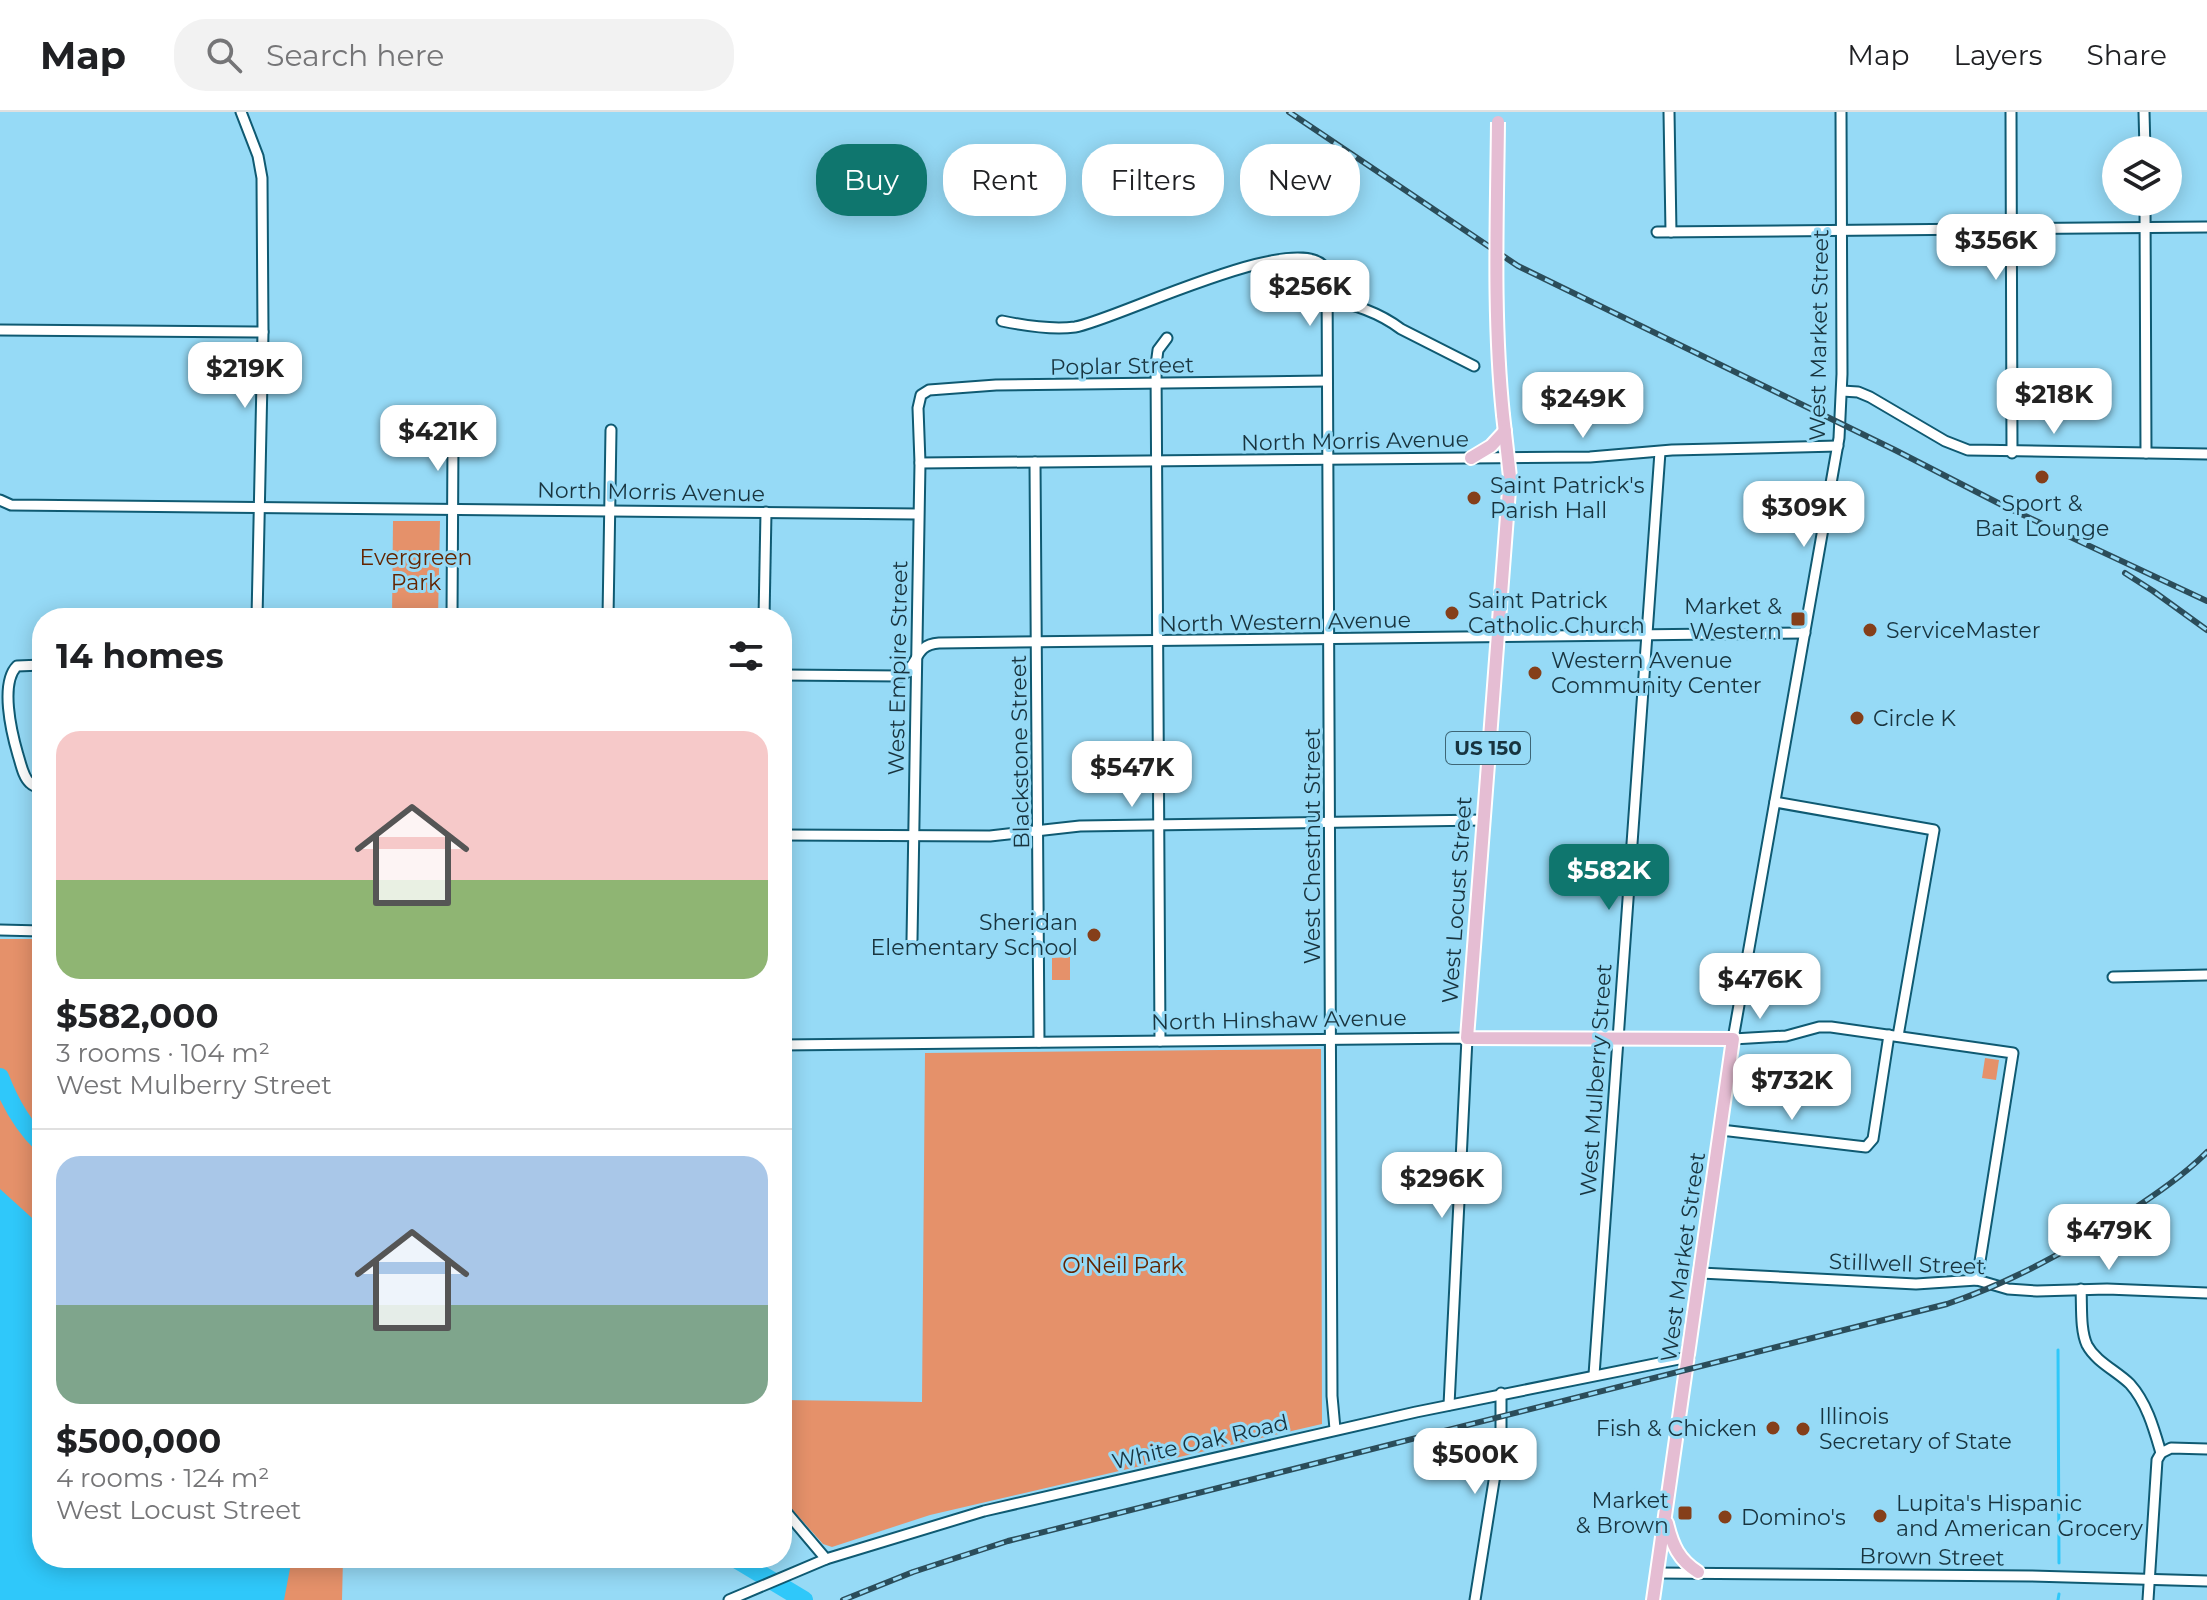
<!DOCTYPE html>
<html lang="en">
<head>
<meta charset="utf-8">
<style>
  :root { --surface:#fff; --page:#f2f2f2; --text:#202124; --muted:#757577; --line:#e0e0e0; --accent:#0f766e }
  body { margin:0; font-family:Montserrat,sans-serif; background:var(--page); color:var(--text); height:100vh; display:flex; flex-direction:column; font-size:30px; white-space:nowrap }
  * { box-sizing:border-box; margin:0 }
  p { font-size:26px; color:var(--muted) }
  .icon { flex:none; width:44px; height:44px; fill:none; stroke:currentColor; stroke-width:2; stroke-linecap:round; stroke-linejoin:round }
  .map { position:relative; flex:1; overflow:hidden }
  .details { position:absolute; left:32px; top:496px; width:760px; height:960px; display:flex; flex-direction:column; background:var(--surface); border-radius:32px; box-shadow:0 4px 20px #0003 }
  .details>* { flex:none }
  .banner { position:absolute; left:816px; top:32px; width:760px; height:72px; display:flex; gap:16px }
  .controls { position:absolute; left:2102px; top:24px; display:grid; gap:16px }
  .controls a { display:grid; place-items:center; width:80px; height:80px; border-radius:50%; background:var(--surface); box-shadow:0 4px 20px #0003; font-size:40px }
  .price { position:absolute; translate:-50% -68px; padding:0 18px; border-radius:16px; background:#fff; color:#222; font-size:26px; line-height:52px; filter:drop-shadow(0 2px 4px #0008) }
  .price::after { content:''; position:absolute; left:50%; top:48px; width:24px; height:18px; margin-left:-12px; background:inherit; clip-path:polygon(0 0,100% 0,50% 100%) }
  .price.current { background:var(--accent); color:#fff }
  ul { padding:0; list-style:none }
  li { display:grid; align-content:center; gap:16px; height:424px; padding:0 24px }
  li+li { border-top:2px solid var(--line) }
  li span { display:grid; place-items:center; height:248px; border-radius:24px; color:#555 }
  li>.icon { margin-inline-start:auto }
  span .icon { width:144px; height:144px; fill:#fffc; stroke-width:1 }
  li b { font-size:34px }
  h2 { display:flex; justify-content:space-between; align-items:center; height:96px; padding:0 24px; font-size:34px }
  .tag { padding:0 28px; border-radius:32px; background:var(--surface); box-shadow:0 4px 20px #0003; font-size:28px; line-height:72px }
  .tag.current { background:var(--accent); color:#fff }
  header { display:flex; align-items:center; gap:48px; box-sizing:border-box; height:112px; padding:0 40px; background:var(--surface); border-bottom:2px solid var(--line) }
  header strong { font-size:38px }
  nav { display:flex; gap:44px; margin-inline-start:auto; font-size:28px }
  .search { width:560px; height:72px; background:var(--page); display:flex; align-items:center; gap:20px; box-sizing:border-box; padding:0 28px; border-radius:32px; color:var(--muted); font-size:30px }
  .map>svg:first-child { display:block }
</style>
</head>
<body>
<header>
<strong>Map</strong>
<div class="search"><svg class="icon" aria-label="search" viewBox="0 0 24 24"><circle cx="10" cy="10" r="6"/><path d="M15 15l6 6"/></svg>Search here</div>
<nav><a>Map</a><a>Layers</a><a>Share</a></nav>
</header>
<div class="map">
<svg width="2207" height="1488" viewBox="0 0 2207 1488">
  <rect width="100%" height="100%" fill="#96daf6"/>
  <g fill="#e5916a">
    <polygon points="393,409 440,409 438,506 392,506"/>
    <polygon points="0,827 42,827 42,1446 343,1446 342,1488 0,1488"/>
    <polygon points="1070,845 1070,868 1052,868 1052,846"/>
    <polygon points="1321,937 1322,1312 930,1403 832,1435 823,1432 782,1386 782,1288 922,1290 925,941"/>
    <polygon points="1985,946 1999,948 1996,968 1982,966"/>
  </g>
  <polygon fill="#2fc8fa" points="0,1077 42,1115 42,1446 292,1446 284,1488 0,1488"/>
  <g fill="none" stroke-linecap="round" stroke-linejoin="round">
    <g stroke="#2fc8fa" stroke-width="3">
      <polyline points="2058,1238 2059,1451"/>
      <polyline points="2058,1488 2059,1482"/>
    </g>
    <g stroke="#2fc8fa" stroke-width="18">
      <path d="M0 965C10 991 22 1013 42 1032"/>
      <polyline points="734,1446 804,1488"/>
    </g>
    <g stroke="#0f5a72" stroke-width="13">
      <g id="minor">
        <polyline points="241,0 258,44 262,66 263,220 257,506"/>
        <polyline points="1669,0 1671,120"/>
        <polyline points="1841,0 1842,262 1839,326 1733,927 1786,924 1819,915 1831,915 2013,941 1977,1168"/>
        <polyline points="2011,0 2012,341"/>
        <polyline points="2144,0 2145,38"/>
        <polyline points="2145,90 2146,341"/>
        <polyline points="1657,120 2207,115"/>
        <path d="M1327 188C1352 191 1380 201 1401 217L1474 254"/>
        <path d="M1002 209C1026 214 1051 218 1075 215 1114 209 1310 110 1327 160L1332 1284 1335 1317"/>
        <polyline points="0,218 263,220"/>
        <polyline points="1842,279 1858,280 1870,285 1945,329 1968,338 2207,342"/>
        <polyline points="1035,350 1039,930"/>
        <polyline points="920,351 1590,345 1672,338 1838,334"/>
        <polyline points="0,388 11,393 918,402"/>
        <polyline points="452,506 453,326"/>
        <polyline points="608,506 611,318"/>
        <polyline points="764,506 766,400"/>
        <path d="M42 553 17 554C0 571 11 619 18 643 21 652 23 665 30 671 34 675 37 675 42 676"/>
        <path d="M782 563 901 564C920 553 913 533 939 531L1805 521"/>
        <polyline points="1775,690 1934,718 1898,924"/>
        <polyline points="782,723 990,724 1080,714 1483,708"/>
        <polyline points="0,818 42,819"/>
        <polyline points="912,828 920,351 918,296 921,283 929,278 996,273 1327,269"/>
        <polyline points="2113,865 2207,863"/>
        <polyline points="1160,929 1156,253 1158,238 1167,226"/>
        <polyline points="782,933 1467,926 1449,1293"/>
        <polyline points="1721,1018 1866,1035 1873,1027 1889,923"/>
        <polyline points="1701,1161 1916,1172 1977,1168 2008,1177 2037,1179 2107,1177 2207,1181"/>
        <path d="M2081 1177C2082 1194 2080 1218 2087 1233 2096 1250 2117 1259 2130 1272 2147 1291 2154 1317 2161 1341L2157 1348 2148 1488"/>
        <polyline points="1594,1263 1660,340"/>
        <polyline points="2161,1341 2171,1336 2207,1337"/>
        <polyline points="782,1395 826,1447"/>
        <polyline points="1657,1461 2032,1464 2207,1469"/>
        <polyline points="729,1488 826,1447 984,1399 1416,1300 1689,1245"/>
        <polyline points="1475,1488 1501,1325 1501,1281"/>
      </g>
    </g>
    <g stroke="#fff" stroke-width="16">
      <g id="major">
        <polyline points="1503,303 1510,365 1467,926 1733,927 1653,1488"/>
        <polyline points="1471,346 1491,334 1505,319"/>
        <path d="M1667 1411C1672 1433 1679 1448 1698 1460"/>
      </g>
    </g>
    <use href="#minor" stroke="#fff" stroke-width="9"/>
    <use href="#major" stroke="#e5bdd3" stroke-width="12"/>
    <g stroke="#2b4d5a" stroke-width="6">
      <g id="rail">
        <polyline points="1289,0 1518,154 1895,338 2002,393 2207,489"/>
        <polyline points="2125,461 2153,479 2207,518"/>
        <path d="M843 1488 913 1460 1008 1429 1947 1192C2012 1170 2071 1137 2129 1100 2156 1082 2184 1063 2207 1040"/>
      </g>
    </g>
    <use href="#rail" stroke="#96daf6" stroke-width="3" stroke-dasharray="9" stroke-linecap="butt"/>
    <g stroke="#fff" stroke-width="16" stroke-linecap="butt">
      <path id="major-bridge" d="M1498 10C1497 107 1493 206 1503 303"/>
    </g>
    <use href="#major-bridge" stroke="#e5bdd3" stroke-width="12"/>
  </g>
  <g fill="#853f1a" stroke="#96daf6" stroke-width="3">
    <circle cx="2042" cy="365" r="8"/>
    <circle cx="1474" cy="386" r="8"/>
    <circle cx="1452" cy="501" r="8"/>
    <rect x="1790" y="499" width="16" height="16" rx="4"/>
    <circle cx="1870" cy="518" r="8"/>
    <circle cx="1535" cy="561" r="8"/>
    <circle cx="1857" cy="606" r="8"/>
    <circle cx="1094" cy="823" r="8"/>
    <circle cx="1773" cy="1316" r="8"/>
    <circle cx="1803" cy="1317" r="8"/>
    <rect x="1677" y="1393" width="16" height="16" rx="4"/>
    <circle cx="1880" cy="1404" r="8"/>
    <circle cx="1725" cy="1405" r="8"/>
  </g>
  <g text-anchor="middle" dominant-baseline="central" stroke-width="6" stroke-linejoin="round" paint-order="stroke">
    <rect fill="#96daf6" stroke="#3e6676" stroke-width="2" x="1446" y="620" width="84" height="32" rx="6"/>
    <g font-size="20" font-weight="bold" fill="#18343f">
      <text x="1488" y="636">US 150</text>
    </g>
    <g font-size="22" fill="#18343f" stroke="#96daf6">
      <text transform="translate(1819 223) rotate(-89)">West Market Street</text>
      <text transform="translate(1122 254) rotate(-1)">Poplar Street</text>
      <text transform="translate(1355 329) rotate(-1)">North Morris Avenue</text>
      <text transform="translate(651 380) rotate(1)">North Morris Avenue</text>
      <text transform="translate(1285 510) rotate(-1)">North Western Avenue</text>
      <text transform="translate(898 556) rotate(-89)">West Empire Street</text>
      <text transform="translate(1020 640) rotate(-91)">Blackstone Street</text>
      <text transform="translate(1312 734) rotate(-90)">West Chestnut Street</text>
      <text transform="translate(1457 788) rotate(-86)">West Locust Street</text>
      <text transform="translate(1279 908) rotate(-1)">North Hinshaw Avenue</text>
      <text transform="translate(1596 968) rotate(-86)">West Mulberry Street</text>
      <text transform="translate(1683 1145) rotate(-82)">West Market Street</text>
      <text transform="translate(1907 1152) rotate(2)">Stillwell Street</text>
      <text transform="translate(1200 1330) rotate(-13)">White Oak Road</text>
      <text transform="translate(1932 1445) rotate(1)">Brown Street</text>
    </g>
    <g font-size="22" fill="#18343f" stroke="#96daf6" text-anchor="start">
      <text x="1490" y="373">Saint Patrick's<tspan x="1490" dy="25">Parish Hall</tspan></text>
      <text x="2042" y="391" text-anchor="middle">Sport &amp;<tspan x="2042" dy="25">Bait Lounge</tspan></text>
      <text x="1468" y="488">Saint Patrick<tspan x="1468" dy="25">Catholic Church</tspan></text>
      <text x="1782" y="494" text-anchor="end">Market &amp;<tspan x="1782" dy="25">Western</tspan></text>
      <text x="1886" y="518">ServiceMaster</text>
      <text x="1551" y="548">Western Avenue<tspan x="1551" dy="25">Community Center</tspan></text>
      <text x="1873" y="606">Circle K</text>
      <text x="1078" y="810" text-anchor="end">Sheridan<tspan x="1078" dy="25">Elementary School</tspan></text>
      <text x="1819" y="1304">Illinois<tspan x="1819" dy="25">Secretary of State</tspan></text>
      <text x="1757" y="1316" text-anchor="end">Fish &amp; Chicken</text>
      <text x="1669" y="1388" text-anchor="end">Market<tspan x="1669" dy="25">&amp; Brown</tspan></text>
      <text x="1896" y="1391">Lupita's Hispanic<tspan x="1896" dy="25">and American Grocery</tspan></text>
      <text x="1741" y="1405">Domino's</text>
    </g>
    <g font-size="22" fill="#632400" stroke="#96daf6">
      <text x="416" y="445">Evergreen<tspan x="416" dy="25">Park</tspan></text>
      <text x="1123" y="1153">O'Neil Park</text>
    </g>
  </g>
</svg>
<div class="controls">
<a><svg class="icon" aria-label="layers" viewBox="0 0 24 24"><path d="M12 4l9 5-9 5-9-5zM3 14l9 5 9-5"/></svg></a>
</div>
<b class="price" style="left:1996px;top:170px">$356K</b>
<b class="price" style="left:1310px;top:216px">$256K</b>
<b class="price" style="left:245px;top:298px">$219K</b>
<b class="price" style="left:2054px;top:324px">$218K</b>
<b class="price" style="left:1583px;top:328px">$249K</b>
<b class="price" style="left:438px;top:361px">$421K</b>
<b class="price" style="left:1804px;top:437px">$309K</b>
<b class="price" style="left:1132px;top:697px">$547K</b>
<b class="price current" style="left:1609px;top:800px">$582K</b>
<b class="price" style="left:1760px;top:909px">$476K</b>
<b class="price" style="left:1792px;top:1010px">$732K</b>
<b class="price" style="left:1442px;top:1108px">$296K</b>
<b class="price" style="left:2109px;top:1160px">$479K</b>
<b class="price" style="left:1475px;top:1384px">$500K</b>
<div class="banner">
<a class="tag current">Buy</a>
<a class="tag">Rent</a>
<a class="tag">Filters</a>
<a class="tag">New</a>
</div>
<section class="details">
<h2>14 homes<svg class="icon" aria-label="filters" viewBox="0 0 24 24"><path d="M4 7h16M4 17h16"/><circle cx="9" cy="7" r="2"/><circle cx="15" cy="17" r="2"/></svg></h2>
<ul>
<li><span style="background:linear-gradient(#f6c9c9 60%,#8fb573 0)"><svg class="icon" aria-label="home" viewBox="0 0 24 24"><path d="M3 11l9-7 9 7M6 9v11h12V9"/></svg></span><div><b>$582,000</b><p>3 rooms · 104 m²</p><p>West Mulberry Street</p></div></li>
<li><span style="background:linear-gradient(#a9c7e8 60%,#7fa58c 0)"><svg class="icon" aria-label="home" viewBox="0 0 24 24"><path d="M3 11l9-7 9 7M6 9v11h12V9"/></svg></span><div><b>$500,000</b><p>4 rooms · 124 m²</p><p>West Locust Street</p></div></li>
</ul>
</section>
</div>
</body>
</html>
